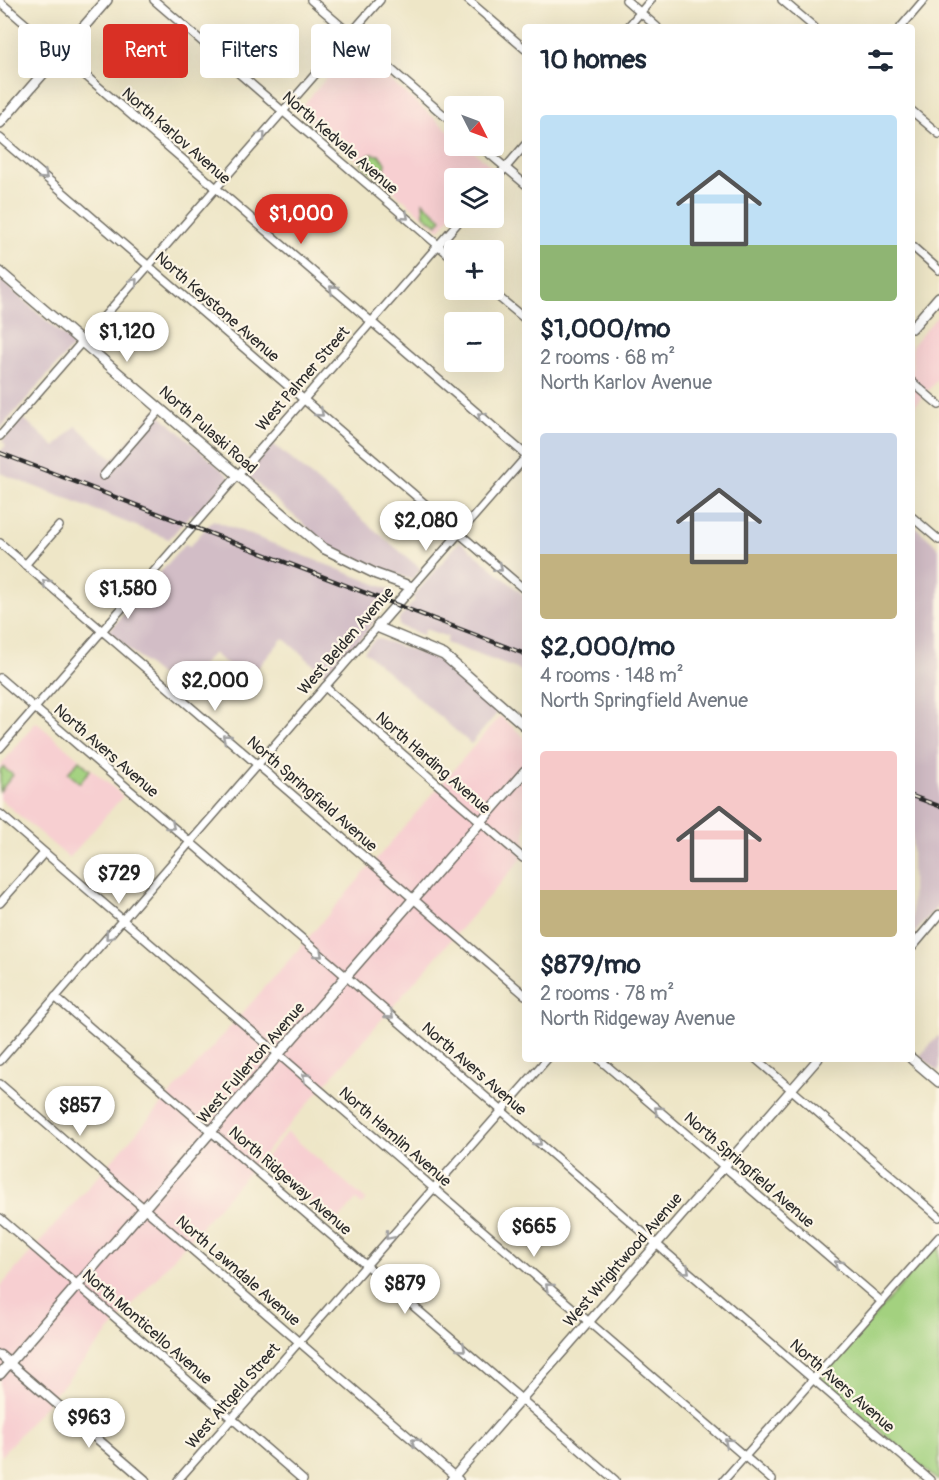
<!DOCTYPE html>
<html lang="en">
<head>
<meta charset="utf-8">
<style>
  :root { --surface:#fff; --page:#f6f6f7; --text:#1f2937; --muted:#747a83; --accent:#d93025 }
  body { margin:0; font-family:Pangolin,sans-serif; background:var(--page); color:var(--text); height:100vh; display:flex; flex-direction:column; font-size:22px; white-space:nowrap }
  * { box-sizing:border-box; margin:0 }
  p { font-size:20px; color:var(--muted) }
  .icon { flex:none; width:33px; height:33px; fill:none; stroke:currentColor; stroke-width:2; stroke-linecap:round; stroke-linejoin:round }
  .map { position:relative; flex:1; overflow:hidden }
  .panel { position:absolute; left:522px; top:24px; width:393px; height:1038px; display:flex; flex-direction:column; background:var(--surface); border-radius:6px; box-shadow:0 6px 24px #0002 }
  .panel>* { flex:none }
  .top-card { position:absolute; left:18px; top:24px; width:414px; height:54px; display:flex; gap:12px }
  .needle { width:39px; rotate:132deg }
  .controls { position:absolute; left:444px; top:96px; display:grid; gap:12px }
  .controls a { display:grid; place-items:center; width:60px; height:60px; border-radius:6px; background:var(--surface); box-shadow:0 6px 24px #0002; font-size:30px }
  .price { position:absolute; translate:-50% -51px; padding:0 14px; border-radius:21px; background:#fff; color:#222; font-size:20px; line-height:39px; filter:drop-shadow(0 2px 3px #0008) }
  .price::after { content:''; position:absolute; left:50%; top:36px; width:18px; height:14px; margin-left:-9px; background:inherit; clip-path:polygon(0 0,100% 0,50% 100%) }
  .price.current { background:var(--accent); color:#fff }
  ul { padding:0; list-style:none }
  li { display:grid; align-content:center; gap:12px; height:318px; padding:0 18px }
  li span { display:grid; place-items:center; height:186px; border-radius:6px; color:#555 }
  li>.icon { margin-inline-start:auto }
  span .icon { width:108px; height:108px; fill:#fffc; stroke-width:1 }
  li b { font-size:26px }
  h2 { display:flex; justify-content:space-between; align-items:center; height:72px; padding:0 18px; font-size:26px }
  .pill { padding:0 21px; border-radius:6px; background:var(--surface); box-shadow:0 6px 24px #0002; font-size:21px; line-height:54px }
  .pill.current { background:var(--accent); color:#fff }
  .map>svg:first-child { display:block }
</style>
</head>
<body>
<div class="map">
<svg width="939" height="1480" viewBox="0 0 939 1480">
  <rect width="100%" height="100%" fill="#fcf5e5"/>
  <filter id="ink" filterUnits="userSpaceOnUse"><feTurbulence type="fractalNoise" baseFrequency=".0167" numOctaves="2"/><feDisplacementMap in="SourceGraphic" scale="12" xChannelSelector="R" yChannelSelector="G"/><feConvolveMatrix kernelMatrix="1 2 1 2 8 2 1 2 1" color-interpolation-filters="sRGB"/></filter>
  <filter id="wash" filterUnits="userSpaceOnUse"><feTurbulence type="fractalNoise" baseFrequency=".008" numOctaves="4" result="noise"/><feDisplacementMap in="SourceGraphic" scale="24" xChannelSelector="R" yChannelSelector="G"/><feGaussianBlur stdDeviation="1.35" result="paint"/><feColorMatrix in="noise" values="0 0 0 0 0 0 0 0 0 0 0 0 0 0 0 0 0 1.4 0 .05"/><feComposite in="paint" operator="in"/></filter>
  <g filter="url(#wash)">
    <rect width="100%" height="100%" fill="#eee6c7"/>
    <g fill="#f7cfd1">
      <polygon points="352,48 454,135 454,146 467,146 492,167 483,178 454,178 454,212 439,230 299,110"/>
      <polygon points="939,314 939,378 912,409 912,346"/>
      <polygon points="500,716 525,738 525,855 0,1457 0,1287 283,967"/>
      <polygon points="36,722 123,796 69,858 0,799 0,766"/>
      <polygon points="287,1132 366,1200 362,1205 356,1200 335,1224 262,1161"/>
    </g>
    <g fill="#d2bdc6">
      <polygon points="0,279 74,345 0,429"/>
      <polygon points="155,410 230,477 197,516 191,514 169,539 0,473 0,452 6,445 2,441 23,418 55,447 76,426 113,459"/>
      <polygon points="272,443 421,569 412,580 331,548 246,474"/>
      <polygon points="213,520 391,590 392,595 374,616 376,618 366,633 328,677 283,638 247,681 213,653 179,691 108,632 185,544 190,546"/>
      <polygon points="912,524 939,548 939,905 912,936"/>
      <polygon points="460,541 525,596 525,672 446,643 448,637 425,629 423,635 399,626 399,619 415,600 412,598"/>
      <polygon points="376,638 438,659 498,712 471,744 364,651"/>
      <polygon points="939,1035 939,1072 920,1056"/>
    </g>
    <g fill="#a3d17f" stroke="#677e55" stroke-width="1.5">
      <polygon points="372,154 379,155 386,163 384,174 378,178 362,164 365,157"/>
      <polygon points="423,202 442,219 437,225 424,215"/>
      <polygon points="79,760 90,770 80,783 68,773"/>
      <polygon points="3,767 13,775 0,791 0,770"/>
      <polygon points="939,1241 939,1480 937,1480 820,1379"/>
    </g>
  </g>
  <g filter="url(#ink)">
    <g fill="none" stroke-linecap="round" stroke-linejoin="round">
      <g stroke="#6f6c62" stroke-width="10">
        <g id="minor">
          <polyline points="154,0 454,259"/>
          <polyline points="311,0 454,124"/>
          <polyline points="468,0 525,49"/>
          <polyline points="626,0 657,27"/>
          <polyline points="782,0 814,27"/>
          <polyline points="0,2 525,454"/>
          <polyline points="628,27 651,0"/>
          <polyline points="901,27 924,0"/>
          <polyline points="912,111 939,134"/>
          <polyline points="0,138 525,590"/>
          <polyline points="480,146 525,184"/>
          <polyline points="494,181 525,145"/>
          <polyline points="912,246 939,270"/>
          <polyline points="490,290 525,319"/>
          <polyline points="912,382 939,405"/>
          <polyline points="0,436 380,0"/>
          <polyline points="103,476 161,409"/>
          <polyline points="912,517 939,540"/>
          <polyline points="0,543 525,995"/>
          <polyline points="25,565 59,526"/>
          <polyline points="412,587 525,458"/>
          <polyline points="0,678 930,1480"/>
          <polyline points="325,687 523,858"/>
          <polyline points="0,748 462,218"/>
          <polyline points="0,814 772,1480"/>
          <polyline points="0,903 44,853"/>
          <polyline points="55,997 615,1480"/>
          <polyline points="599,1059 882,1302"/>
          <polyline points="756,1059 939,1217"/>
          <polyline points="0,1061 377,627"/>
          <polyline points="0,1084 459,1480"/>
          <polyline points="0,1218 303,1480"/>
          <polyline points="178,1480 547,1059"/>
          <polyline points="724,1480 939,1237"/>
        </g>
      </g>
      <g stroke="#6f6c62" stroke-width="11">
        <g id="tertiary">
          <polyline points="912,947 939,915"/>
          <polyline points="0,1355 145,1480"/>
          <polyline points="451,1480 818,1059"/>
        </g>
      </g>
      <g stroke="#6f6c62" stroke-width="12">
        <g id="secondary">
          <polyline points="0,123 107,0"/>
          <polyline points="0,272 323,548 376,574 412,587 377,627 444,655 525,726"/>
          <polyline points="912,328 939,297"/>
          <polyline points="912,1059 939,1082"/>
          <polyline points="0,1374 525,771"/>
        </g>
      </g>
      <use href="#minor" stroke="#fff" stroke-width="7"/>
      <use href="#tertiary" stroke="#fff" stroke-width="8"/>
      <use href="#secondary" stroke="#fff" stroke-width="9"/>
      <g stroke="#2b2b2b" stroke-width="4.5">
        <g id="rail">
          <polyline points="0,453 525,654"/>
          <polyline points="912,796 939,806"/>
        </g>
      </g>
      <use href="#rail" stroke="#fcf5e5" stroke-width="2" stroke-dasharray="7" stroke-linecap="butt"/>
    </g>
    <defs><path id="oneway-chevron" d="M-2-3.5L2.5 0L-2 3.5" fill="none" stroke-width="1.6" stroke-linecap="round" stroke-linejoin="round" transform="scale(1.5)"/></defs>
    <g stroke="#a0a0a0">
      <use href="#oneway-chevron" transform="translate(262 135) rotate(-49)"/>
      <use href="#oneway-chevron" transform="translate(44 176) rotate(41)"/>
      <use href="#oneway-chevron" transform="translate(405 216) rotate(41)"/>
      <use href="#oneway-chevron" transform="translate(134 282) rotate(-49)"/>
      <use href="#oneway-chevron" transform="translate(333 289) rotate(-139)"/>
      <use href="#oneway-chevron" transform="translate(320 413) rotate(41)"/>
      <use href="#oneway-chevron" transform="translate(481 416) rotate(-139)"/>
      <use href="#oneway-chevron" transform="translate(499 568) rotate(41)"/>
      <use href="#oneway-chevron" transform="translate(46 583) rotate(-139)"/>
      <use href="#oneway-chevron" transform="translate(226 738) rotate(-139)"/>
      <use href="#oneway-chevron" transform="translate(171 826) rotate(41)"/>
      <use href="#oneway-chevron" transform="translate(109 936) rotate(131)"/>
      <use href="#oneway-chevron" transform="translate(319 954) rotate(41)"/>
      <use href="#oneway-chevron" transform="translate(390 1015) rotate(41)"/>
      <use href="#oneway-chevron" transform="translate(306 1077) rotate(-139)"/>
      <use href="#oneway-chevron" transform="translate(658 1110) rotate(-139)"/>
      <use href="#oneway-chevron" transform="translate(538 1142) rotate(41)"/>
      <use href="#oneway-chevron" transform="translate(389 1236) rotate(131)"/>
      <use href="#oneway-chevron" transform="translate(838 1264) rotate(-139)"/>
      <use href="#oneway-chevron" transform="translate(686 1270) rotate(41)"/>
      <use href="#oneway-chevron" transform="translate(549 1287) rotate(-139)"/>
      <use href="#oneway-chevron" transform="translate(462 1348) rotate(41)"/>
      <use href="#oneway-chevron" transform="translate(415 1442) rotate(-139)"/>
      <use href="#oneway-chevron" transform="translate(728 1442) rotate(-139)"/>
    </g>
  </g>
  <g text-anchor="middle" dominant-baseline="central" stroke-width="4.5" stroke-linejoin="round" paint-order="stroke">
    <g font-size="16" fill="#2b2b2b" stroke="#fcf5e5">
      <text transform="translate(176 136) rotate(41)">North Karlov Avenue</text>
      <text transform="translate(340 143) rotate(41)">North Kedvale Avenue</text>
      <text transform="translate(217 307) rotate(41)">North Keystone Avenue</text>
      <text transform="translate(303 379) rotate(-49)">West Palmer Street</text>
      <text transform="translate(208 430) rotate(41)">North Pulaski Road</text>
      <text transform="translate(346 641) rotate(-49)">West Belden Avenue</text>
      <text transform="translate(106 751) rotate(41)">North Avers Avenue</text>
      <text transform="translate(433 763) rotate(41)">North Harding Avenue</text>
      <text transform="translate(312 794) rotate(41)">North Springfield Avenue</text>
      <text transform="translate(251 1063) rotate(-49)">West Fullerton Avenue</text>
      <text transform="translate(474 1069) rotate(41)">North Avers Avenue</text>
      <text transform="translate(395 1137) rotate(41)">North Hamlin Avenue</text>
      <text transform="translate(749 1170) rotate(41)">North Springfield Avenue</text>
      <text transform="translate(290 1181) rotate(41)">North Ridgeway Avenue</text>
      <text transform="translate(623 1260) rotate(-49)">West Wrightwood Avenue</text>
      <text transform="translate(238 1271) rotate(41)">North Lawndale Avenue</text>
      <text transform="translate(147 1327) rotate(41)">North Monticello Avenue</text>
      <text transform="translate(842 1386) rotate(41)">North Avers Avenue</text>
      <text transform="translate(233 1396) rotate(-49)">West Altgeld Street</text>
    </g>
  </g>
</svg>
<div class="controls">
<a><svg class="needle" viewBox="-14 -14 28 28"><path d="M0-13l5 13h-10z" fill="#e53935"/><path d="M0 13l5-13h-10z" fill="#747a83"/></svg></a>
<a><svg class="icon" aria-label="layers" viewBox="0 0 24 24"><path d="M12 4l9 5-9 5-9-5zM3 14l9 5 9-5"/></svg></a>
<a>+</a>
<a>−</a>
</div>
<b class="price current" style="left:301px;top:245px">$1,000</b>
<b class="price" style="left:127px;top:363px">$1,120</b>
<b class="price" style="left:426px;top:552px">$2,080</b>
<b class="price" style="left:128px;top:620px">$1,580</b>
<b class="price" style="left:215px;top:712px">$2,000</b>
<b class="price" style="left:119px;top:905px">$729</b>
<b class="price" style="left:80px;top:1137px">$857</b>
<b class="price" style="left:534px;top:1258px">$665</b>
<b class="price" style="left:405px;top:1315px">$879</b>
<b class="price" style="left:89px;top:1449px">$963</b>
<div class="top-card">
<a class="pill">Buy</a>
<a class="pill current">Rent</a>
<a class="pill">Filters</a>
<a class="pill">New</a>
</div>
<section class="panel">
<h2>10 homes<svg class="icon" aria-label="filters" viewBox="0 0 24 24"><path d="M4 7h16M4 17h16"/><circle cx="9" cy="7" r="2"/><circle cx="15" cy="17" r="2"/></svg></h2>
<ul>
<li><span style="background:linear-gradient(#bfe0f5 70%,#8fb573 0)"><svg class="icon" aria-label="home" viewBox="0 0 24 24"><path d="M3 11l9-7 9 7M6 9v11h12V9"/></svg></span><div><b>$1,000/mo</b><p>2 rooms · 68 m²</p><p>North Karlov Avenue</p></div></li>
<li><span style="background:linear-gradient(#c9d6e8 65%,#c2b280 0)"><svg class="icon" aria-label="home" viewBox="0 0 24 24"><path d="M3 11l9-7 9 7M6 9v11h12V9"/></svg></span><div><b>$2,000/mo</b><p>4 rooms · 148 m²</p><p>North Springfield Avenue</p></div></li>
<li><span style="background:linear-gradient(#f6c9c9 75%,#c2b280 0)"><svg class="icon" aria-label="home" viewBox="0 0 24 24"><path d="M3 11l9-7 9 7M6 9v11h12V9"/></svg></span><div><b>$879/mo</b><p>2 rooms · 78 m²</p><p>North Ridgeway Avenue</p></div></li>
</ul>
</section>
</div>
</body>
</html>
